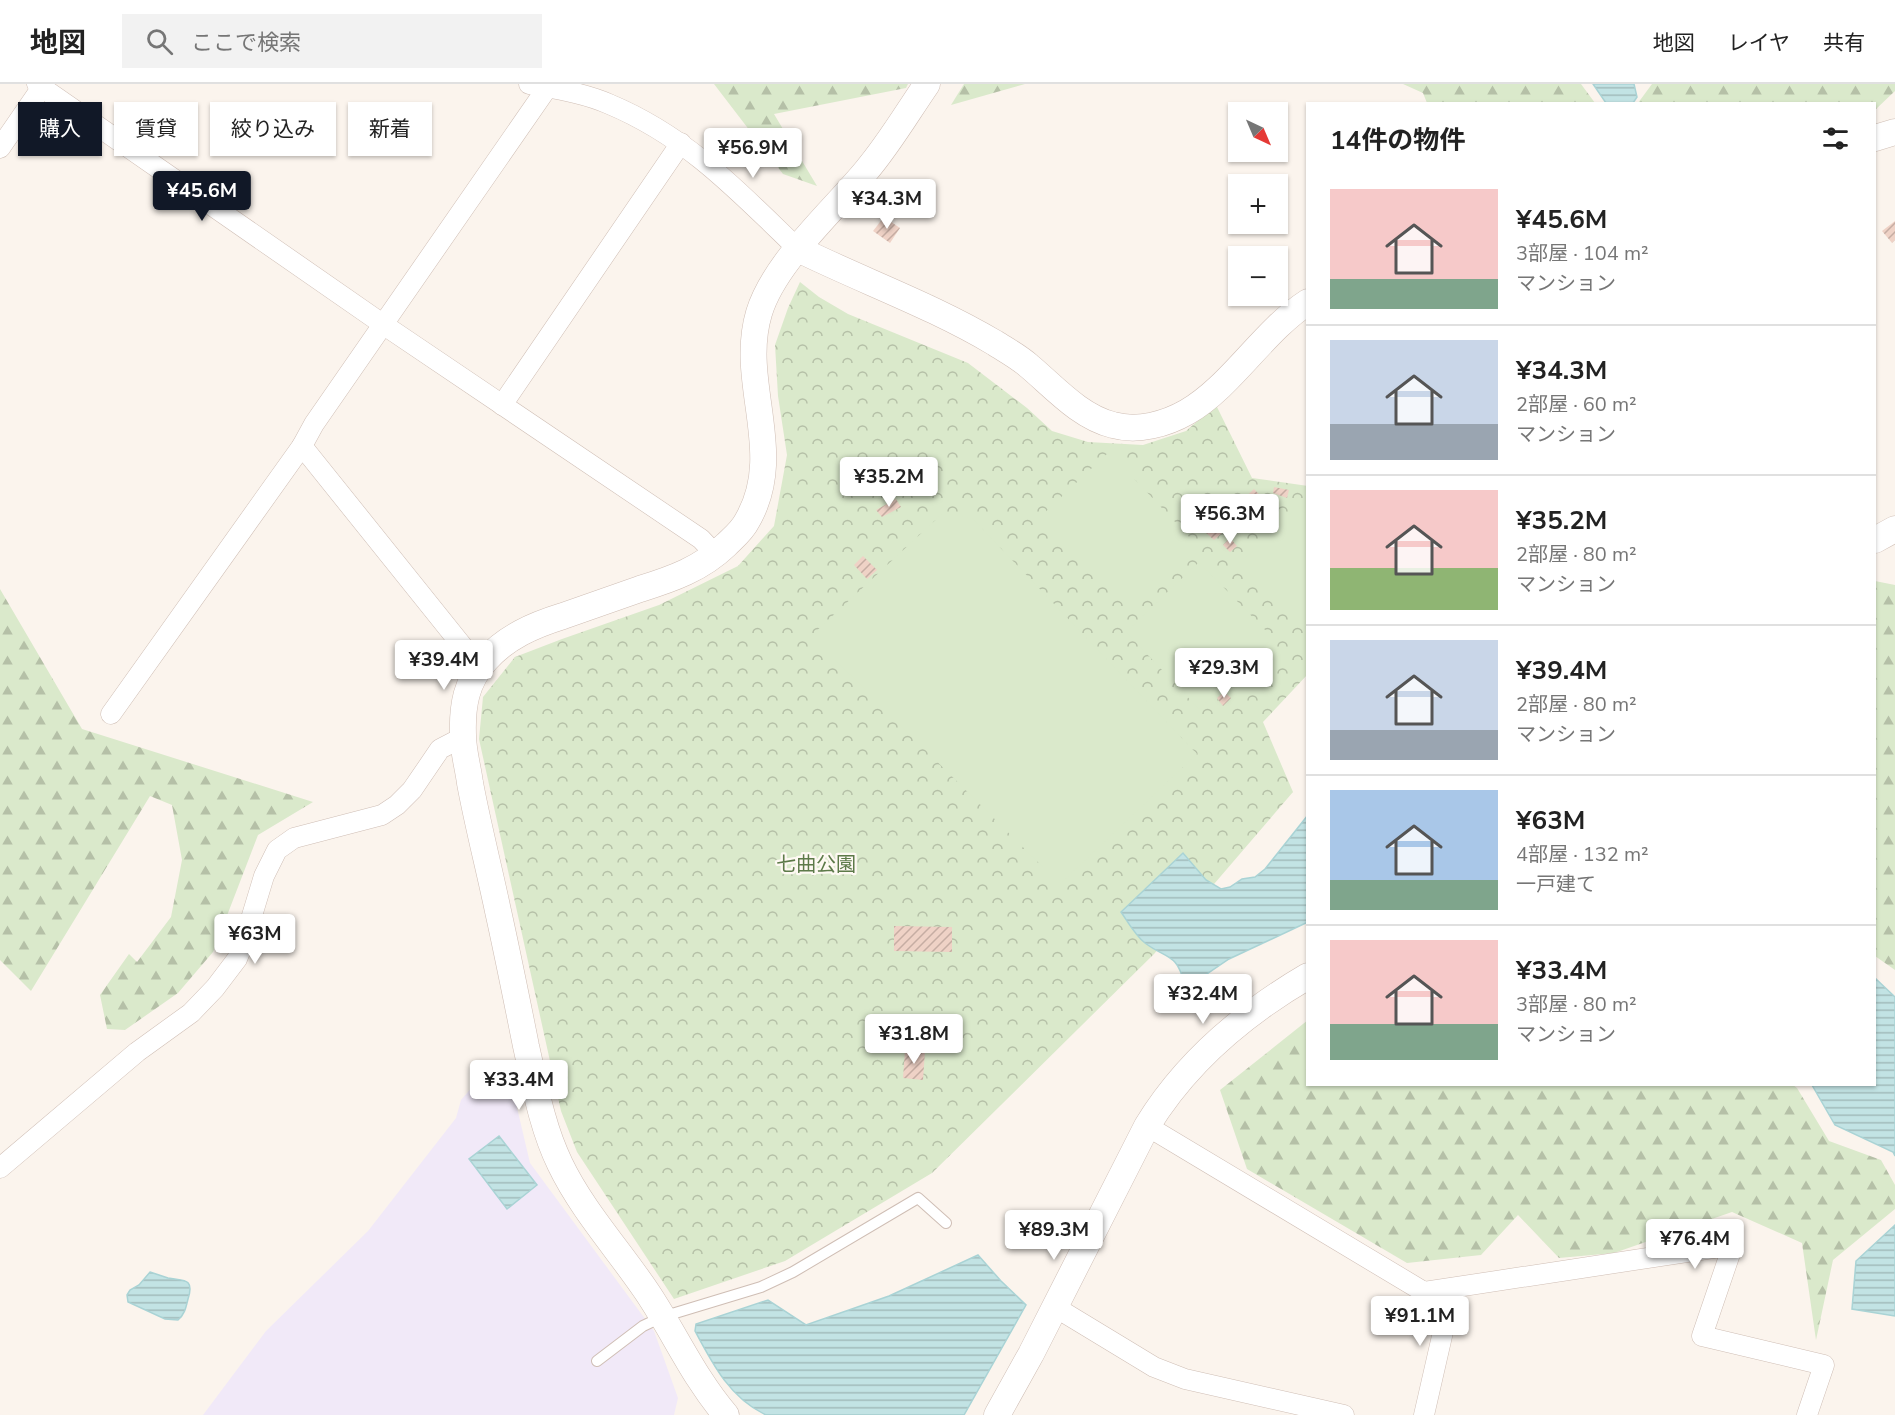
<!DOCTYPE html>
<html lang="ja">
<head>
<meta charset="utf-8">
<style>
  :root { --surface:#fff; --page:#f2f2f2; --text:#222; --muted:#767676; --line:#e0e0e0; --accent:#111827 }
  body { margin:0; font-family:"Nunito Sans","Noto Sans JP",sans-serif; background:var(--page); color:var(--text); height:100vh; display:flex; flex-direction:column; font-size:22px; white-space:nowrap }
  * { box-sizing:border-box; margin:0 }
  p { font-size:20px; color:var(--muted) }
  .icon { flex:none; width:33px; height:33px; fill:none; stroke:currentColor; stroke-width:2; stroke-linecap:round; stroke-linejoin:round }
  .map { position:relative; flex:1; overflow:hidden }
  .details { position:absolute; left:1306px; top:18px; width:570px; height:984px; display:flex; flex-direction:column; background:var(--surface); border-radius:0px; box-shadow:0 2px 4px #0004 }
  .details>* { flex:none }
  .guide { position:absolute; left:18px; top:18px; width:570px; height:54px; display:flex; gap:12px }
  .needle { width:39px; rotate:136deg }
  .buttons { position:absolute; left:1228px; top:18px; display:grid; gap:12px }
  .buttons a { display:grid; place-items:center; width:60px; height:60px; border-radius:0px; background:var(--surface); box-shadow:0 2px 4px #0004; font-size:30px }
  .price { position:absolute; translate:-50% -51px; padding:0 14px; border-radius:6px; background:#fff; color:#222; font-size:20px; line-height:39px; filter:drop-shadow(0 2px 3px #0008) }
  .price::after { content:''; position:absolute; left:50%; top:36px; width:18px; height:14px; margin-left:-9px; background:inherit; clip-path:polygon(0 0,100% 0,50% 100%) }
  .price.on { background:var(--accent); color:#fff }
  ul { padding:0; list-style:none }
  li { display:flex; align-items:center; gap:18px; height:150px; padding:0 24px }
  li+li { border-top:2px solid var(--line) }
  li span { display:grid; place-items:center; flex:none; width:168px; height:120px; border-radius:0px; color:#555 }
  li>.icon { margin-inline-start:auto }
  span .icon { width:72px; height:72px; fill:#fffc; stroke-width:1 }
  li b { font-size:26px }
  h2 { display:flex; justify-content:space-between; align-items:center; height:72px; padding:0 24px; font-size:26px }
  .chip { padding:0 21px; border-radius:0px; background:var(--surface); box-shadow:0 2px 4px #0004; font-size:21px; line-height:54px }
  .chip.on { background:var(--accent); color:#fff }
  header { display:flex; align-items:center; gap:36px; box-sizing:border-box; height:84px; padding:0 30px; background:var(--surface); border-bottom:2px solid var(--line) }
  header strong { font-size:28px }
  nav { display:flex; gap:33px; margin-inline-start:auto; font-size:21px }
  .search { width:420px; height:54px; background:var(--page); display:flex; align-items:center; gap:15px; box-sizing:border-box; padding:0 21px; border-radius:0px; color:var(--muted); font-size:22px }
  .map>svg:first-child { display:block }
</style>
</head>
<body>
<header>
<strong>地図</strong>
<div class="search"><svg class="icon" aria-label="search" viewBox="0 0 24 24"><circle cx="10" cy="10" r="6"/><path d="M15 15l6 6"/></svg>ここで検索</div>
<nav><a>地図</a><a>レイヤ</a><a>共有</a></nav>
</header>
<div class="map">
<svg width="1895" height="1331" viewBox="0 0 1895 1331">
  <defs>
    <pattern id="forest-firs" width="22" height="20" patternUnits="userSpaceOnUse" patternTransform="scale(1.5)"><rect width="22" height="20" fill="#dae9cb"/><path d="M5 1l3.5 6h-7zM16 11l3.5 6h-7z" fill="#b5c0a7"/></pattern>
    <pattern id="park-crowns" width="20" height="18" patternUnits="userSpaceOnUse" patternTransform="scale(1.5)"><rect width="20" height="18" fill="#dae9cb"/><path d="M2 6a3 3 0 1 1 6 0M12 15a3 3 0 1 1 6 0" fill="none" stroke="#b5c0a7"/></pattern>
    <pattern id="water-rules" width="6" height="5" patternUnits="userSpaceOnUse" patternTransform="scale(1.5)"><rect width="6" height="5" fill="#c2e3e4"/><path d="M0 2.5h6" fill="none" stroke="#a2bbbb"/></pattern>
    <pattern id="building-hatch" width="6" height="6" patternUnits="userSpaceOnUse" patternTransform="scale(1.5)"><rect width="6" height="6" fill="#efd2c6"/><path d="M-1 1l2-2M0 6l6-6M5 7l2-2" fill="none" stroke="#c6ada3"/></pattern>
  </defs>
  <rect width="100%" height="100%" fill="#fbf4ed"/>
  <polygon fill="#f1e9f8" points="507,981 530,1079 654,1247 678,1314 674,1331 203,1331 266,1247 368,1147 456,1034 461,1016 487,986"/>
  <g fill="url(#forest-firs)">
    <polygon points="714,0 908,0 906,4 774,30 817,102 783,90"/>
    <polygon points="964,0 1025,0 951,21"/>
    <polygon points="1403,0 1581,0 1595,19 1427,19 1423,9"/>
    <polygon points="1652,0 1895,0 1895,7 1875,26 1875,20 1638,19"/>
    <polygon points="1875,497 1895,501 1895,886 1875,872"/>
    <polygon points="0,505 82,645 313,718 258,751 213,868 178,909 125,946 107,945 100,911 129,870 137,878 171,833 182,776 172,721 150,712 31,907 0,876"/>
    <polygon points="1308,936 1308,1000 1793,1001 1797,1004 1829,1057 1881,1076 1895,1101 1895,1125 1833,1176 1816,1256 1802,1159 1732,1128 1614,1169 1559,1174 1518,1131 1481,1171 1407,1179 1247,1085 1220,1006"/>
  </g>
  <polygon fill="url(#park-crowns)" points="800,198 819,213 848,230 968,279 1027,324 1052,347 1088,358 1143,361 1186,347 1216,321 1252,394 1308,402 1308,590 1263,638 1293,708 1154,870 932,1089 785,1177 674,1215 577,1068 561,1027 479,655 483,613 515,573 562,555 659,521 738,482 774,442 787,371 778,312 775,261 788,224"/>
  <g fill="#dae9cb">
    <polygon points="1109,368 1194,458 1125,522 1041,432"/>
    <polygon points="1298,422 1308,433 1308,548 1306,549 1238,481"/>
    <polygon points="943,429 973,435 1197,670 1060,800 811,552"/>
    <polygon points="1199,478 1273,554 1199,625 1126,548"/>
  </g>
  <g fill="url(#water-rules)" stroke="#a9d3d5" stroke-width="1.5">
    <polygon points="1593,0 1634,0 1637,13 1633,19 1606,19"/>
    <path d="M1308 731V838L1229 875 1189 902 1184 899C1177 869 1166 875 1145 859 1135 851 1128 838 1121 828L1183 769 1206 796 1221 805 1230 803 1242 795 1255 793 1265 785Z"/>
    <polygon points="1875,894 1895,913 1895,1072 1893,1068 1835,1041 1812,1001 1875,1000"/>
    <polygon points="499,1052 537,1101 507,1125 469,1075"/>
    <polygon points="1895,1141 1895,1232 1852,1225 1856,1177"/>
    <path d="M978 1171 1001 1197 1026 1221 964 1331H766C730 1314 713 1281 695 1247L696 1240 768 1216 806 1241 889 1212Z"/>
    <path d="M150 1188C156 1190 162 1192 168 1194 183 1197 195 1193 188 1215 186 1223 185 1230 178 1236L165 1235 128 1218 127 1211 130 1206 139 1201Z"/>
  </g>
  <g fill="url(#building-hatch)">
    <polygon points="884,133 900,144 890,159 873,147"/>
    <polygon points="1895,137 1895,156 1892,159 1882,147"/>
    <polygon points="1274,403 1289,406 1287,414 1273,409"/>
    <polygon points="1254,405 1269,421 1242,446 1227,431"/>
    <polygon points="896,415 901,423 882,433 876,426"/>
    <polygon points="1214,440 1223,448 1214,456 1205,448"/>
    <polygon points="1230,454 1237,462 1230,468 1223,461"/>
    <polygon points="863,472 877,486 867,495 854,481"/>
    <polygon points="1224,608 1231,614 1223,622 1217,614"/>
    <polygon points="894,842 952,843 952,868 894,867"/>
    <polygon points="905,966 925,967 923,996 903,994"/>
  </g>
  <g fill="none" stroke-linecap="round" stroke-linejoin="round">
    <g stroke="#cfbeb5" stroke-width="12">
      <polyline id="service" points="597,1277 643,1242 662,1233 761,1203 793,1188 918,1114 946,1139"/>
    </g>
    <g stroke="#cfbeb5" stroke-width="21">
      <g id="minor">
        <polyline points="37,0 384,241 701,455 716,471"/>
        <path d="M529 0C556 5 584 9 609 20 688 53 738 107 798 165"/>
        <polyline points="0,64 42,3"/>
        <polyline points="502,321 681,59"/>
        <polyline points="302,362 464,564 482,580"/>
        <polyline points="111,630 302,362 314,340 547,4"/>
        <polyline points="1147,1042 1424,1208 1733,1161 1702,1252 1824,1281 1807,1331"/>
        <polyline points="0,1084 137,968 191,929 215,904 237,875 244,858 264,792 277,766 294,754 382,731 397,721 412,706 440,665 463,653"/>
        <polyline points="1055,1223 1154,1283 1185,1295 1344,1331"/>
        <polyline points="1424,1331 1453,1204"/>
      </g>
    </g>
    <g stroke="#cfbeb5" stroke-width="27">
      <g id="tertiary">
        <polyline points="1875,54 1895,48"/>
        <path d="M798 165C863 197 933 222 995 259 1006 266 1019 273 1029 282 1054 303 1080 333 1113 341 1138 348 1166 340 1187 328 1232 302 1263 247 1308 218"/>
        <polyline points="1875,456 1895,445"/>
        <path d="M726 1331C694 1294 674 1248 647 1208 618 1165 582 1126 560 1080 542 1043 535 1002 526 962 517 917 508 872 498 827 489 784 478 742 470 699 468 683 463 667 463 651 462 622 466 597 486 576 506 553 534 541 563 532 588 523 614 514 640 505 672 495 701 485 726 461 733 454 742 447 747 437 787 369 738 299 759 229 774 179 832 128 866 87 889 60 907 29 927 0"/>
        <path d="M997 1331 1031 1270 1147 1042C1186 978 1243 930 1308 892"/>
      </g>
    </g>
    <use href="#service" stroke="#fff" stroke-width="10"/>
    <use href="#minor" stroke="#fff" stroke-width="20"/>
    <use href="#tertiary" stroke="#fff" stroke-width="26"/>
  </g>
  <g text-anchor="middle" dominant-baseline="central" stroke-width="4.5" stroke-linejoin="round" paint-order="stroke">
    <g font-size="20" fill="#5d7a49" stroke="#fef9f3">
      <text x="816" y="780">七曲公園</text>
    </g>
  </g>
</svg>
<div class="buttons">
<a><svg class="needle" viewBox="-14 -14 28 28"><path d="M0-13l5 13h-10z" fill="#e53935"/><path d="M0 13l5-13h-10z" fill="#767676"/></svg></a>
<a>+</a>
<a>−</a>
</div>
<b class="price" style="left:753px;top:95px">¥56.9M</b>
<b class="price on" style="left:202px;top:138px">¥45.6M</b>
<b class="price" style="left:887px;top:146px">¥34.3M</b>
<b class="price" style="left:889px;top:424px">¥35.2M</b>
<b class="price" style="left:1230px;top:461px">¥56.3M</b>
<b class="price" style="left:444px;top:607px">¥39.4M</b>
<b class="price" style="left:1224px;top:615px">¥29.3M</b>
<b class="price" style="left:255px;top:881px">¥63M</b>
<b class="price" style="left:1203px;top:941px">¥32.4M</b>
<b class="price" style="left:914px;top:981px">¥31.8M</b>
<b class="price" style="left:519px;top:1027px">¥33.4M</b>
<b class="price" style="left:1054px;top:1177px">¥89.3M</b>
<b class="price" style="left:1695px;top:1186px">¥76.4M</b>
<b class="price" style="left:1420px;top:1263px">¥91.1M</b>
<div class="guide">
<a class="chip on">購入</a>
<a class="chip">賃貸</a>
<a class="chip">絞り込み</a>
<a class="chip">新着</a>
</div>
<section class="details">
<h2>14件の物件<svg class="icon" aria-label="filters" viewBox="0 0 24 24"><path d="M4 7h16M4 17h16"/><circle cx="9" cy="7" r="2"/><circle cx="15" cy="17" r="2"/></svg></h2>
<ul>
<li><span style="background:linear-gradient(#f6c9c9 75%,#7fa58c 0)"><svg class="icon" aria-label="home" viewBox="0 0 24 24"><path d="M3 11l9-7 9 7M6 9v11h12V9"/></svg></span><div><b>¥45.6M</b><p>3部屋 · 104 m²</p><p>マンション</p></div></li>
<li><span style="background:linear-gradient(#c9d6e8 70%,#9aa5b1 0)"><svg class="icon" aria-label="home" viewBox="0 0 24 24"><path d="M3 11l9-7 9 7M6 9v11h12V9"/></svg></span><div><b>¥34.3M</b><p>2部屋 · 60 m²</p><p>マンション</p></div></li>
<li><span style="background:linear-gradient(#f6c9c9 65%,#8fb573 0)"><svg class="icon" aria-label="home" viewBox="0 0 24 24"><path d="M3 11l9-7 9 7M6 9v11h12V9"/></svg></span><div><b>¥35.2M</b><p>2部屋 · 80 m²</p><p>マンション</p></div></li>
<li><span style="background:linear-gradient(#c9d6e8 75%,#9aa5b1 0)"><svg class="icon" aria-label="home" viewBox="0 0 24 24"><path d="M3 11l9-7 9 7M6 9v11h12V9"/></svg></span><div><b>¥39.4M</b><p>2部屋 · 80 m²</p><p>マンション</p></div></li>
<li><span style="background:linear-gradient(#a9c7e8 75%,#7fa58c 0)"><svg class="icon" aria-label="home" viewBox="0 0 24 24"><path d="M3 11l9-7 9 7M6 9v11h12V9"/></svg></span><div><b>¥63M</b><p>4部屋 · 132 m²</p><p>一戸建て</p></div></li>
<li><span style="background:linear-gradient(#f6c9c9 70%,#7fa58c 0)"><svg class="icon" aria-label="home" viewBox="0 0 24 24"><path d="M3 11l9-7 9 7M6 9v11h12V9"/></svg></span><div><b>¥33.4M</b><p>3部屋 · 80 m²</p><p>マンション</p></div></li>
</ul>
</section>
</div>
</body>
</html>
